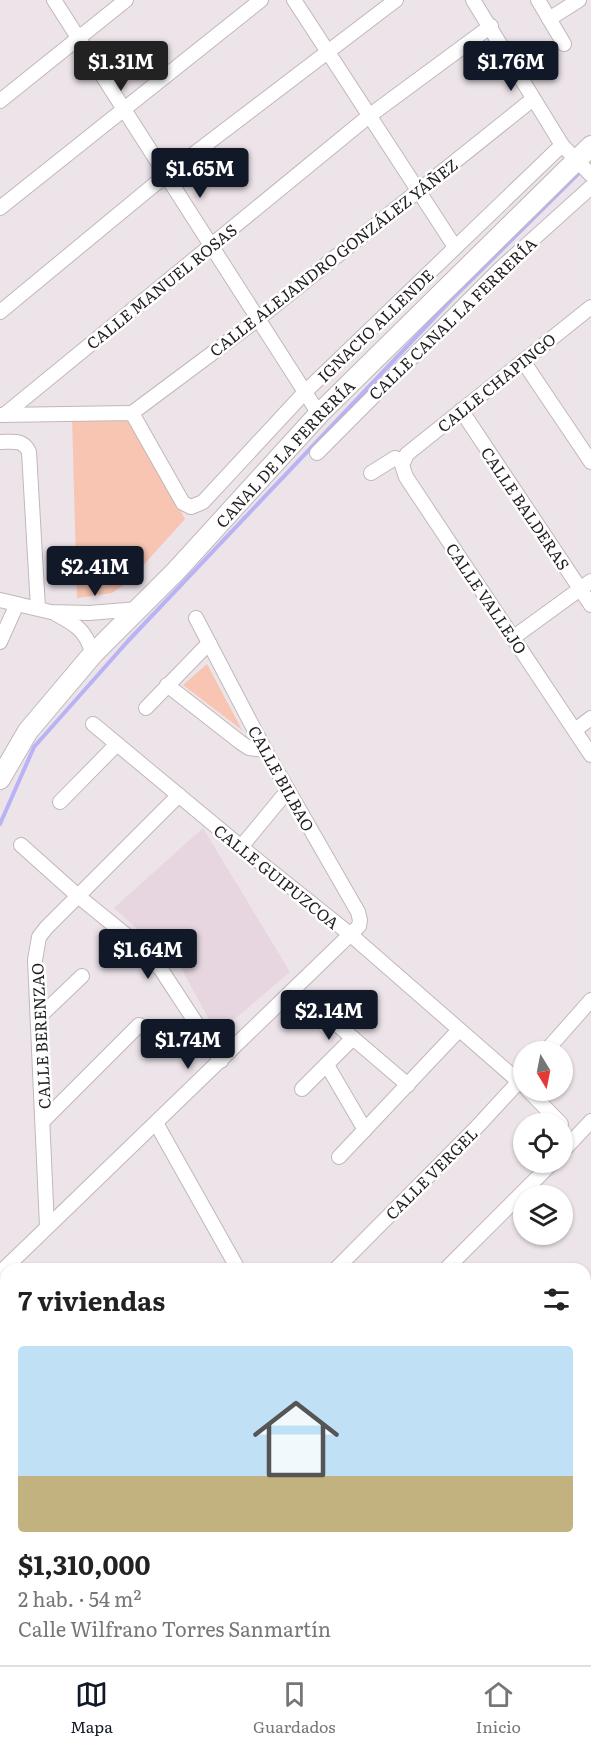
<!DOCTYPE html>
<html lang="es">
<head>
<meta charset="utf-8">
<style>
  :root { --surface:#fff; --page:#f2f2f2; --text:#222; --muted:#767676; --line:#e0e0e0; --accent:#111827 }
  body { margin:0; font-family:Literata,serif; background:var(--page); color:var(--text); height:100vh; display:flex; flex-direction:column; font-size:22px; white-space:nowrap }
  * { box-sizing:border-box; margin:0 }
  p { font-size:20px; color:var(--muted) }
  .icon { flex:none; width:33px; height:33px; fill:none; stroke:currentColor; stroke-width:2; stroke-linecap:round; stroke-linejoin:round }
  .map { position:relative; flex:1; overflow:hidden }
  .drawer { position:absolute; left:0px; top:1263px; width:591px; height:402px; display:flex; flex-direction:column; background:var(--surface); border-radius:18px 18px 0 0; box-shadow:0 2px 4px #0004 }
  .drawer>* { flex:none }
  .needle { width:39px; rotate:170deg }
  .tools { position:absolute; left:513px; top:1041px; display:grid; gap:12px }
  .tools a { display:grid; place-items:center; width:60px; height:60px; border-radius:50%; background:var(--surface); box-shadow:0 2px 4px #0004; font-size:30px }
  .price { position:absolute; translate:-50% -51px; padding:0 14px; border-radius:6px; background:var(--accent); color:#fff; font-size:20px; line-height:39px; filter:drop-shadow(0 2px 3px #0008) }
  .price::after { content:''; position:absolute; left:50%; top:36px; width:18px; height:14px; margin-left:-9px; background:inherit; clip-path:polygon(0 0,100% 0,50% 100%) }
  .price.on { background:#222; color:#fff }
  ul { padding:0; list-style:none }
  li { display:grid; align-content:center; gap:12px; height:318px; padding:0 18px }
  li+li { border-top:2px solid var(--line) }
  li span { display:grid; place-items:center; height:186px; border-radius:6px; color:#555 }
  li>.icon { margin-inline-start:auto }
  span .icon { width:108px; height:108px; fill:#fffc; stroke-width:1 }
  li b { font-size:26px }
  h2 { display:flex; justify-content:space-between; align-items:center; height:72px; padding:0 18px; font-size:26px }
  .tab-bar { display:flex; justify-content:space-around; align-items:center; height:84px; border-top:2px solid var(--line); background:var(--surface); font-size:16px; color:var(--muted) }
  .tab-bar a { display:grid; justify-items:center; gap:3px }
  .tab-bar .on { color:var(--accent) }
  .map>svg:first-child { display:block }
</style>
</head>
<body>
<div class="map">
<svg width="591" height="1665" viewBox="0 0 591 1665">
  <rect width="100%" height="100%" fill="#ede4e9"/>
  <polygon fill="#e7d6df" points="203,828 290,972 217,1034 181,968 114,908"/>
  <g fill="#f7c5b1">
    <polygon points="129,416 185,519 128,582 112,593 77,598 72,417"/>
    <polygon points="207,664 242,730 183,685"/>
  </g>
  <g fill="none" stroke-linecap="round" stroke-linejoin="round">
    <g stroke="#b9b2f5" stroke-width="4">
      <polyline points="0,824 34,747 128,641 450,301 581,171"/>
      <polyline points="0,1567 3,1665"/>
    </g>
    <g stroke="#c0b7bb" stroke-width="10">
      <g id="lane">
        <polyline points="585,1295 591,1288"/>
        <polyline points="585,1342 591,1349"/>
      </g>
    </g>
    <g stroke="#c0b7bb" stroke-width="16">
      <g id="street">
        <polyline points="54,0 319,414"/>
        <polyline points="294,0 455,247"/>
        <polyline points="473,0 562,145 591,175"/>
        <polyline points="538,0 564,44"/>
        <polyline points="549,19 579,0"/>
        <polyline points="0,101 126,0"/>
        <polyline points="0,208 261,0"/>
        <polyline points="591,307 407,454 402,465 406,477 591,755"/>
        <polyline points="0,312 166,175 396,0"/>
        <polyline points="523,361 591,462"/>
        <polyline points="461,410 591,605"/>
        <polyline points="132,413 258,319 533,99"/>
        <polyline points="0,415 132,413 183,503 191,507 203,502 305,392 562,145"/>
        <polyline points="4,415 369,116 491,26"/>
        <path d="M0 442C13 442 23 439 29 452L38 608"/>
        <polyline points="317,453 500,269 591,187"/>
        <polyline points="371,473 395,458 404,460"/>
        <polyline points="0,600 51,612 89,613 139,609"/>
        <path d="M56 614C78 626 85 630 93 654"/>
        <polyline points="514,637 591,581"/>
        <polyline points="0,642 17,604"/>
        <polyline points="167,685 240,742 249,748 265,750"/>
        <polyline points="146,708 209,643"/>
        <polyline points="93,724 241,847 351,935 524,1086"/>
        <polyline points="575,730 591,718"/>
        <polyline points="60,802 117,744"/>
        <polyline points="21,845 78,896 142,948 162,971 221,1061"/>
        <polyline points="241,847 288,790"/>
        <polyline points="327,1016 408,1085"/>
        <polyline points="38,1018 82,976"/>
        <polyline points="545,1052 591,1000"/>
        <polyline points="327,1065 365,1130"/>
        <polyline points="302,1089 353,1038"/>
        <polyline points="528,1090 561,1124"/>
        <polyline points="44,1120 139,1025"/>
        <polyline points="156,1123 238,1269"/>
        <polyline points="562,1152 591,1121"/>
        <polyline points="339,1157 458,1031"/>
        <polyline points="47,1227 35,960 39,937 46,928 179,795"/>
        <polyline points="336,1269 476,1128 524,1076"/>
        <polyline points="446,1269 553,1162"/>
        <polyline points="0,1273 359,926 360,920 358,912 265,750 196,618"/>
        <polyline points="0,1398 5,1385 2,1271"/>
        <polyline points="0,1418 6,1429"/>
        <polyline points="585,1558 591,1553"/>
        <polyline points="585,1575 591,1574"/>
        <polyline points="585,1652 591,1652"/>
        <polyline points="26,1659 26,1665"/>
        <polyline points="298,1659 305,1665"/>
        <polyline points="483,1665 489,1659"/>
        <polyline points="498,1665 539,1659"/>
      </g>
    </g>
    <g stroke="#c0b7bb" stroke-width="22">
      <g id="secondary">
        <path id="s1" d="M0 779 28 731 93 654 176 571 319 414 591 146"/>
      </g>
    </g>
    <use href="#lane" stroke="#fff" stroke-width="7"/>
    <use href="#street" stroke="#fff" stroke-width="14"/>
    <use href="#secondary" stroke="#fff" stroke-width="20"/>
  </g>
  <g text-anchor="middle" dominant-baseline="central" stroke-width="5" stroke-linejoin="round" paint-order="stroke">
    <g font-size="16" fill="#211e20" stroke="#fff">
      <text transform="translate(333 257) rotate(-38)">CALLE ALEJANDRO GONZÁLEZ YÁÑEZ</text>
      <text transform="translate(161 286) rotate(-39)">CALLE MANUEL ROSAS</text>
      <text transform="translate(452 318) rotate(-44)">CALLE CANAL LA FERRERÍA</text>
      <text transform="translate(375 325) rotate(-44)">IGNACIO ALLENDE</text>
      <text transform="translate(496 382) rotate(-39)">CALLE CHAPINGO</text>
      <text stroke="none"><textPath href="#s1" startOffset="434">CANAL DE LA FERRERÍA</textPath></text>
      <text transform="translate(526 508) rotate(56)">CALLE BALDERAS</text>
      <text transform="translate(487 598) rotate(56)">CALLE VALLEJO</text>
      <text transform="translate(282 778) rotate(61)">CALLE BILBAO</text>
      <text transform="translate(277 876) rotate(39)">CALLE GUIPUZCOA</text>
      <text transform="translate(40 1036) rotate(-93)">CALLE BERENZAO</text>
      <text transform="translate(431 1173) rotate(-45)">CALLE VERGEL</text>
    </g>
  </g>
</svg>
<div class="tools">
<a><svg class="needle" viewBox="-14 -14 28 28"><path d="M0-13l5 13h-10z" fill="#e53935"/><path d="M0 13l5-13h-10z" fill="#767676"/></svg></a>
<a><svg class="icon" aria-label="locate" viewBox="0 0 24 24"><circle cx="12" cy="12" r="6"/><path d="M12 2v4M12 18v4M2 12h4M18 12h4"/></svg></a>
<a><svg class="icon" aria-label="layers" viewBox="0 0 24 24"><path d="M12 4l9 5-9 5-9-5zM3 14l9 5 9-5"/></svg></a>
</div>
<b class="price on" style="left:121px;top:92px">$1.31M</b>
<b class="price" style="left:511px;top:92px">$1.76M</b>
<b class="price" style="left:200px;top:199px">$1.65M</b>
<b class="price" style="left:95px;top:597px">$2.41M</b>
<b class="price" style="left:148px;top:980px">$1.64M</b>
<b class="price" style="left:329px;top:1041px">$2.14M</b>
<b class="price" style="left:188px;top:1070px">$1.74M</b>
<section class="drawer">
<h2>7 viviendas<svg class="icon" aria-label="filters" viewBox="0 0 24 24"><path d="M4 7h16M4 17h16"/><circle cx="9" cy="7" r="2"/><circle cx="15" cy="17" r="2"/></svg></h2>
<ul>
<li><span style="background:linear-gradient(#bfe0f5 70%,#c2b280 0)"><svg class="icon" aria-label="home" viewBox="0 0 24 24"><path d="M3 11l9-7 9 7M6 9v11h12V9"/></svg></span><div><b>$1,310,000</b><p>2 hab. · 54 m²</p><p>Calle Wilfrano Torres Sanmartín</p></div></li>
</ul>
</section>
</div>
<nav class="tab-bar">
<a class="on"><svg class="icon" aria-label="map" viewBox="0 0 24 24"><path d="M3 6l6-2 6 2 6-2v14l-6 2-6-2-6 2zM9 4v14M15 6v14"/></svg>Mapa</a>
<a><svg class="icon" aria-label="saved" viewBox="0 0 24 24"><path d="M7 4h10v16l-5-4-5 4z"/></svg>Guardados</a>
<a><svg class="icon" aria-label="home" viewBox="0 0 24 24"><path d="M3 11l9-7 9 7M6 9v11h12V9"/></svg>Inicio</a>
</nav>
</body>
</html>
